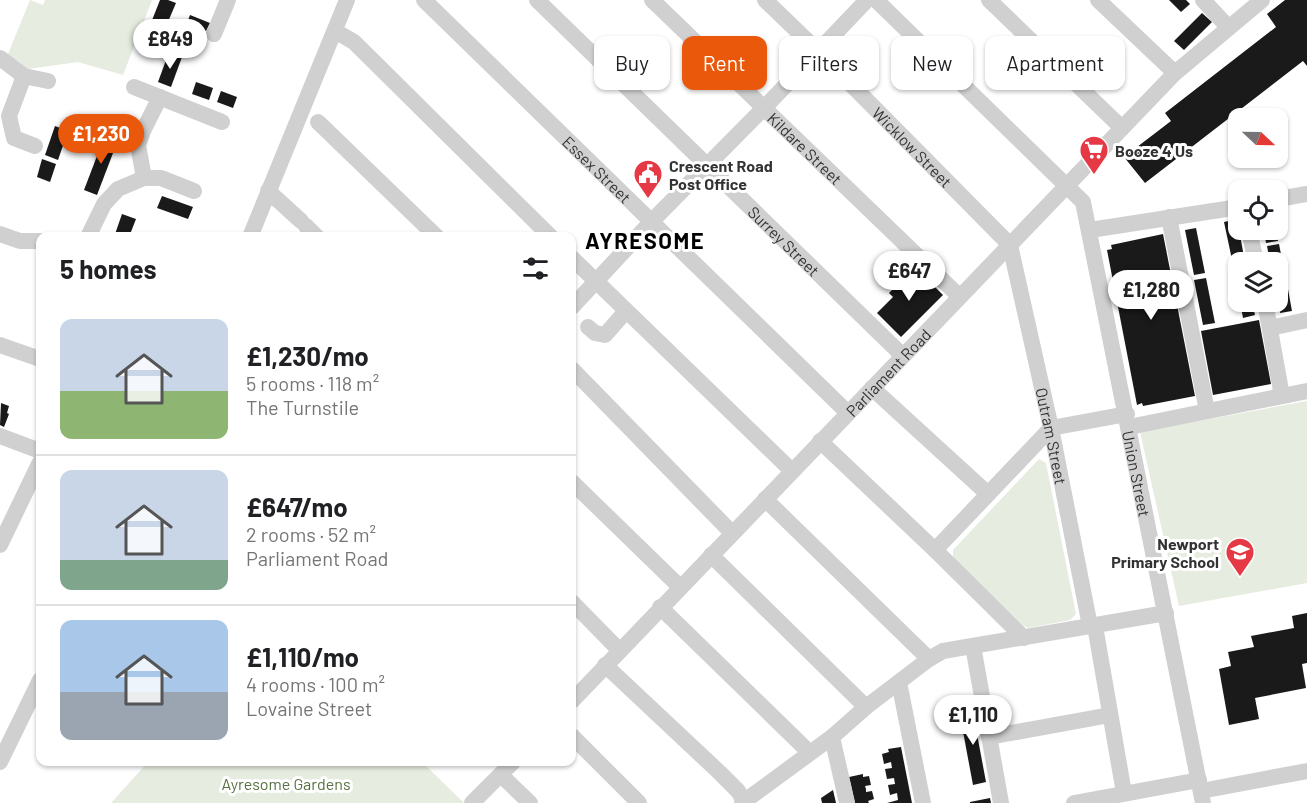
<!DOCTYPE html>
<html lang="en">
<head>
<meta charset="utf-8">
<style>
  :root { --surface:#fff; --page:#f2f2f2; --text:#202124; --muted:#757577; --line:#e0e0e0; --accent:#ea580c }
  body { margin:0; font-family:Barlow,sans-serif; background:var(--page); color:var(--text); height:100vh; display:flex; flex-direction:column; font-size:22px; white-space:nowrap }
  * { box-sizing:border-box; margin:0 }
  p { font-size:20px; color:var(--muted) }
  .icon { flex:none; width:33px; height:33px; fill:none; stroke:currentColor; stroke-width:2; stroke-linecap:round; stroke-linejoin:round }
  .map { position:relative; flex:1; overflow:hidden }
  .sheet { position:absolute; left:36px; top:232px; width:540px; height:534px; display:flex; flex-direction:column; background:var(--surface); border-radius:12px; box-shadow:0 2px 4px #0004 }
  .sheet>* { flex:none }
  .hud { position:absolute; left:594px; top:36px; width:570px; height:54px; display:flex; gap:12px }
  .needle { width:39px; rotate:112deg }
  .buttons { position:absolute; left:1228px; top:108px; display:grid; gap:12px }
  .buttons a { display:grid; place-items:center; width:60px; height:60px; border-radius:12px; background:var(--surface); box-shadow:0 2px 4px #0004; font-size:30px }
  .price { position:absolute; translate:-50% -51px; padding:0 14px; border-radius:21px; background:#fff; color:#222; font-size:20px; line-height:39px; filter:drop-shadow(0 2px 3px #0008) }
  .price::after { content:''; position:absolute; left:50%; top:36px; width:18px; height:14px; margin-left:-9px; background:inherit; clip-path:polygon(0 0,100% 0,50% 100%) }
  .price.on { background:var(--accent); color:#fff }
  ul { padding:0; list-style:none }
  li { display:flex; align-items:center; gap:18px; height:150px; padding:0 24px }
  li+li { border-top:2px solid var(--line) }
  li span { display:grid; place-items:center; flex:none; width:168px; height:120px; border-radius:12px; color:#555 }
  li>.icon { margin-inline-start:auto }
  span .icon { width:72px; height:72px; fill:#fffc; stroke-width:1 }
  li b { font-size:26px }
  h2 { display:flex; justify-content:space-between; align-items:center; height:72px; padding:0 24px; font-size:26px }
  .tag { padding:0 21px; border-radius:12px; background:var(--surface); box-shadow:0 2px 4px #0004; font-size:21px; line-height:54px }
  .tag.on { background:var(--accent); color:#fff }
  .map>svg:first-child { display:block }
</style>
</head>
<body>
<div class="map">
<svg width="1307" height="803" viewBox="0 0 1307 803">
  <rect width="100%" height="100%" fill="#fff"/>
  <g fill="#e6ecdf">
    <polygon points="30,0 43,5 45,0 152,0 123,75 78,62 28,69 8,54"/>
    <polygon points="1307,401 1307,583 1179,606 1140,432"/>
    <polygon points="1039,459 1046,463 1076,614 1070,620 1028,628 1023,625 953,559 953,550"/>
    <polygon points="148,762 422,762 464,803 111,803"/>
  </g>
  <g fill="#1a1a1a">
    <polygon points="160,0 168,0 176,3 159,43 145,38"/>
    <polygon points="1169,0 1186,0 1190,4 1181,12"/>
    <polygon points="1285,0 1307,0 1307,66 1303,61 1145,183 1124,157 1171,121 1165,113 1276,27 1267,14"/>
    <polygon points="1202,13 1212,22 1184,50 1174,41"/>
    <polygon points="190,15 210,23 206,31 187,23"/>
    <polygon points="169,52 182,57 171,87 158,82"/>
    <polygon points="196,82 213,88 209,100 192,94"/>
    <polygon points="221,91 237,97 233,108 217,102"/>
    <polygon points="55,126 68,131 58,160 45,155"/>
    <polygon points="105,135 118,140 97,195 84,190"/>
    <polygon points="42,159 56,164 50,182 37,177"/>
    <polygon points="162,196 193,207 188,219 157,208"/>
    <polygon points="122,214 136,219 129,237 114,237"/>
    <polygon points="1237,219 1245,262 1239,262 1239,268 1234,269 1224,222"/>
    <polygon points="1196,228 1205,273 1194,275 1185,230"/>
    <polygon points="1264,230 1276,230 1278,241 1266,243"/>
    <polygon points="1163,234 1195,396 1143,406 1142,403 1137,405 1107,250 1112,249 1111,245"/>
    <polygon points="1279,244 1286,280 1278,282 1278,262 1270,262 1267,246"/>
    <polygon points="915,267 943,295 901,337 877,313 893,297 889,293"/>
    <polygon points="1206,278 1215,323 1203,325 1194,280"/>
    <polygon points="1287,284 1292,311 1280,313 1278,285"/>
    <polygon points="1240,302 1252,302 1255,315 1243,318"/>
    <polygon points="1259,320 1271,384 1213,395 1201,331"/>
    <polygon points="1,403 9,406 7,413 9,414 4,427 0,425"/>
    <polygon points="1307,613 1307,663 1302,664 1306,688 1255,698 1259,719 1229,725 1219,669 1231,666 1228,652 1254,647 1251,636 1294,628 1292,616"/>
    <polygon points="972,707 986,782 973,785 959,710"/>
    <polygon points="901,747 912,803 887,803 898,800 897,793 890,795 888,785 895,784 894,778 887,779 885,769 892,768 891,762 884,764 882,754 889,752 888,749"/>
    <polygon points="863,774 863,777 869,776 871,785 865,786 866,789 866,792 872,791 874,799 868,801 869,803 855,803 849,777"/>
    <polygon points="833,790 836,803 822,803 821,798"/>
    <polygon points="990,798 991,803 970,803 970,802"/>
  </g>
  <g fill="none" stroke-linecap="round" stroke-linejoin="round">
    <g stroke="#d0d0d0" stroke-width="16">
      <path id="s1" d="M424 0 848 413"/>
      <path id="s2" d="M537 0 902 355"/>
      <path id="s3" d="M652 0 959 296"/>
      <path id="s4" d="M765 0 818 51 1010 245 1051 428 1090 626"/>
      <path id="s5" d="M876 0 1083 202 1203 803"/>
      <polyline points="989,0 1122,128"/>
      <polyline points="1098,0 1175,73"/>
      <polyline points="1203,0 1228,27"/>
      <polyline points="335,31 354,42 551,237"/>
      <polyline points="214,34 228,0"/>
      <polyline points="0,58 24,76 48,81"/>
      <polyline points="24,76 9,116 14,138 35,146"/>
      <polyline points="134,87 222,122"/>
      <polyline points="318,122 437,237"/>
      <polyline points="144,178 161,178 194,191"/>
      <polyline points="268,191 301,221"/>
      <polyline points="1278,199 1307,194"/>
      <polyline points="1169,217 1207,411"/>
      <polyline points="306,226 317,237"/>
      <polyline points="1090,230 1239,207"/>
      <polyline points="1249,230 1256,262"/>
      <polyline points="0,234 20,241 40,241"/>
      <polyline points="88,237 104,204 118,189 144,178 138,145 143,131 160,97"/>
      <polyline points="250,237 347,0"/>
      <polyline points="572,258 792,471"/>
      <polyline points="1265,302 1282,396"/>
      <polyline points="572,307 651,222 764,108 867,0"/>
      <polyline points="588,327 595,333 605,335 626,311"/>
      <polyline points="1270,328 1307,320"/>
      <polyline points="0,345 40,359"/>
      <polyline points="572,369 732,533"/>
      <polyline points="872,388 988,494"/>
      <polyline points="1129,427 1307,391"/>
      <polyline points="0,436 40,451"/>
      <polyline points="820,441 935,550 1024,638"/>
      <polyline points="572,482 680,587"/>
      <polyline points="765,499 929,659"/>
      <polyline points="0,545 40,462"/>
      <polyline points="935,550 1051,428 1127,414"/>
      <polyline points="711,555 866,707"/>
      <polyline points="572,602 619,650"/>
      <polyline points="660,607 809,752"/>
      <polyline points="1095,626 1124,793"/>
      <polyline points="973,646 1001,803"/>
      <polyline points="605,665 719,772 738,791 744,801"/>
      <polyline points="899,682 923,803"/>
      <path id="s6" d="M572 701 1175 73 1262 0"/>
      <polyline points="572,736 639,803"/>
      <polyline points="832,737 847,803"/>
      <polyline points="989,737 1110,715"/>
      <polyline points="0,762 40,680"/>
      <polyline points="501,775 530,803"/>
      <polyline points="1201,791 1307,771"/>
      <polyline points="472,803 513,762"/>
      <polyline points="742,803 832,737 866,707 929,659 943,651 1166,613"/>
      <polyline points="1074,803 1199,780"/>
    </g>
  </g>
  <defs>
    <g id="supermarket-pin" transform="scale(1.5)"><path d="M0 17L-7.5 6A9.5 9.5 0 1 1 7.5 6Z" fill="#e63946" stroke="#fff"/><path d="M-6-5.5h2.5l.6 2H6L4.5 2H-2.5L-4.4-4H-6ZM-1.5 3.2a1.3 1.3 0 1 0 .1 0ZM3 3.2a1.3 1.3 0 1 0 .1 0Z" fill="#fff"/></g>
    <g id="civic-pin" transform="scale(1.5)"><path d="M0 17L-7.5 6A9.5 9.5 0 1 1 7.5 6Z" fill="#e63946" stroke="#fff"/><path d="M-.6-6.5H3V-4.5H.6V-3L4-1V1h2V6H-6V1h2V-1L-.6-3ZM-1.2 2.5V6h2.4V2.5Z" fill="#fff"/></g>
    <g id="school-pin" transform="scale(1.5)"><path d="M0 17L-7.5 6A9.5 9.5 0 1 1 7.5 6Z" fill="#e63946" stroke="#fff"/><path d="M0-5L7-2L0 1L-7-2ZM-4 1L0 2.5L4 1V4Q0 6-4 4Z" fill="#fff"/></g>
  </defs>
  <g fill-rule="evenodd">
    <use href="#supermarket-pin" x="1094" y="150"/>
    <use href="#civic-pin" x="648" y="174"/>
    <use href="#school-pin" x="1240" y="552"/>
  </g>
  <g text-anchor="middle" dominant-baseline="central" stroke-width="6" stroke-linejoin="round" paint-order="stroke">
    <g font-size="16" fill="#333" stroke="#fff">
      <text stroke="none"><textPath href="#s4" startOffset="208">Wicklow Street</textPath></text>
      <text stroke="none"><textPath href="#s3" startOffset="213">Kildare Street</textPath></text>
      <text stroke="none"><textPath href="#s1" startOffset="242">Essex Street</textPath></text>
      <text stroke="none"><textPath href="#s2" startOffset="345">Surrey Street</textPath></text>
      <text stroke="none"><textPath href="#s6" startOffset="456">Parliament Road</textPath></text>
      <text stroke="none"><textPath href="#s4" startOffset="542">Outram Street</textPath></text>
      <text stroke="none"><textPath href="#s5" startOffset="566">Union Street</textPath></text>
    </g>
    <g font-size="16" font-weight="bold" fill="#333" stroke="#fff" text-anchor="start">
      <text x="1115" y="150">Booze 4 Us</text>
      <text x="669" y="165">Crescent Road<tspan x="669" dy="18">Post Office</tspan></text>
      <text x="1219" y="543" text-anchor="end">Newport<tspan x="1219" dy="18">Primary School</tspan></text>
    </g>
    <g font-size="16" fill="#56703f" stroke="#fff">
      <text x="286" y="783">Ayresome Gardens</text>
    </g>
    <g font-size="22" font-weight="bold" letter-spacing="1.5" fill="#000" stroke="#fff">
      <text x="645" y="240">AYRESOME</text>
    </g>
  </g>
</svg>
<div class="buttons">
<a><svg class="needle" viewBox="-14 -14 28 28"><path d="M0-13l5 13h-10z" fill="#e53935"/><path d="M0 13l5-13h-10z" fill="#757577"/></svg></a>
<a><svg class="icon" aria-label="locate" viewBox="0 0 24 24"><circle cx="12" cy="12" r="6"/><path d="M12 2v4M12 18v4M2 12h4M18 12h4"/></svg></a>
<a><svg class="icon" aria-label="layers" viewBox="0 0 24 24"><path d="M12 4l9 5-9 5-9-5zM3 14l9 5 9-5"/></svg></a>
</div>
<b class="price" style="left:170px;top:70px">£849</b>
<b class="price on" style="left:101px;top:165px">£1,230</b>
<b class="price" style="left:909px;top:302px">£647</b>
<b class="price" style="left:1151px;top:321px">£1,280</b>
<b class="price" style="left:973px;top:746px">£1,110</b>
<div class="hud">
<a class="tag">Buy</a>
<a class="tag on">Rent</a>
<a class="tag">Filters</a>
<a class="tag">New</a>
<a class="tag">Apartment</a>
</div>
<section class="sheet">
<h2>5 homes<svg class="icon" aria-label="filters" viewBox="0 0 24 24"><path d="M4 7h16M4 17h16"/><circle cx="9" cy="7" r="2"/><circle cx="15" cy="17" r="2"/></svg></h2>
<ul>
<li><span style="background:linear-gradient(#c9d6e8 60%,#8fb573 0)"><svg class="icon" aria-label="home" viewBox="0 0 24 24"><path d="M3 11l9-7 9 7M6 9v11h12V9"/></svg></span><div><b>£1,230/mo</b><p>5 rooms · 118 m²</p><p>The Turnstile</p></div></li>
<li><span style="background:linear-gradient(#c9d6e8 75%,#7fa58c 0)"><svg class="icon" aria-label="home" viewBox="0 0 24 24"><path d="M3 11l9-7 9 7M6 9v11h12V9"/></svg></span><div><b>£647/mo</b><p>2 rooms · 52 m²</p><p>Parliament Road</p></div></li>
<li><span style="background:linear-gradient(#a9c7e8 60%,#9aa5b1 0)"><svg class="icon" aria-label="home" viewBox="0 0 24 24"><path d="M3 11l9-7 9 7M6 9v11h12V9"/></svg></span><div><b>£1,110/mo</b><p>4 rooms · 100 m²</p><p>Lovaine Street</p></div></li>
</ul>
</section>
</div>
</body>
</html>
